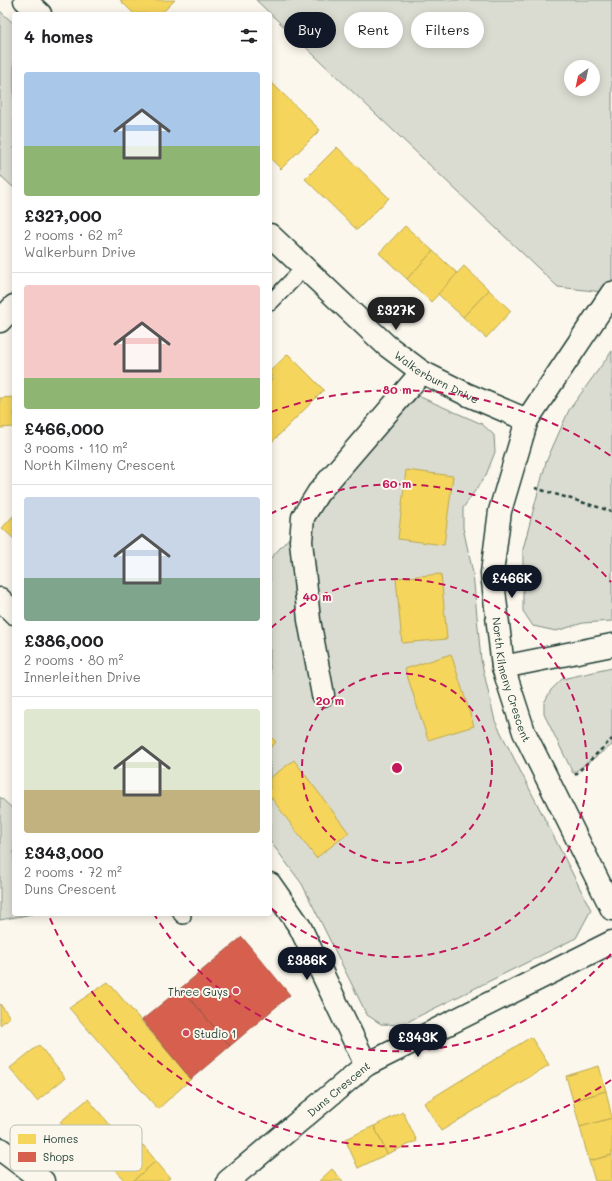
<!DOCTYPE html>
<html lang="en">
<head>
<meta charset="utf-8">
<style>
  :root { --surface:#fff; --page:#f2f2f2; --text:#202124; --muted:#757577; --line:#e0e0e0; --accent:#111827 }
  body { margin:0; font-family:Mali,sans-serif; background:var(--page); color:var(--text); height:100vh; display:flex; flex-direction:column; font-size:15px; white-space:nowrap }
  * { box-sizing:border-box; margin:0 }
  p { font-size:13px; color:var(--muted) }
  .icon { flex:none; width:22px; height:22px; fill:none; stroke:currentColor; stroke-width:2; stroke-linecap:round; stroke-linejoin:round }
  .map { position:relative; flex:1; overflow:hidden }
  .panel { position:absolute; left:12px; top:12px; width:260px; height:904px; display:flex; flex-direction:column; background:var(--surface); border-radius:4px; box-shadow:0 2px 10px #0003 }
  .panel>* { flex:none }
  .hud { position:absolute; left:284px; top:12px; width:268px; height:36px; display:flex; gap:8px }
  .needle { width:26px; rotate:213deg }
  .fabs { position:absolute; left:564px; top:60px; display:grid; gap:8px }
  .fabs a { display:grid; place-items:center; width:36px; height:36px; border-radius:50%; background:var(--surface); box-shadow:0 2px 10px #0003; font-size:20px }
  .price { position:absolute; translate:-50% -34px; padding:0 9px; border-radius:14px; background:var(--accent); color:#fff; font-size:13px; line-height:26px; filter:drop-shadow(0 1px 2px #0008) }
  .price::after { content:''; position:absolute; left:50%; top:24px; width:12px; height:9px; margin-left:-6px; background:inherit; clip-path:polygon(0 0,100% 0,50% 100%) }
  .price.selected { background:#222; color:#fff }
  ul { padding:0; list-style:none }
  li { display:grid; align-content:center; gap:8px; height:212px; padding:0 12px }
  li+li { border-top:1px solid var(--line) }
  li span { display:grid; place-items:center; height:124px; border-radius:4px; color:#555 }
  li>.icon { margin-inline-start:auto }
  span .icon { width:72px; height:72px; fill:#fffc; stroke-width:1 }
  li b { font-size:17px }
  h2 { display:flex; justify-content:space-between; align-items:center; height:48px; padding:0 12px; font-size:17px }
  .tag { padding:0 14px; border-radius:18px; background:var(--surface); box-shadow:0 2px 10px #0003; font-size:14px; line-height:36px }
  .tag.selected { background:var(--accent); color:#fff }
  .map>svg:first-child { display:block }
</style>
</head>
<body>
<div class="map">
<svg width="612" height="1181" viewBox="0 0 612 1181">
  <rect width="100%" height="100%" fill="#fbf7ec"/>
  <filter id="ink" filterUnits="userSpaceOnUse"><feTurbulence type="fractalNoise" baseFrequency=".025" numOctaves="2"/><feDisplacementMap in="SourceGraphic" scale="8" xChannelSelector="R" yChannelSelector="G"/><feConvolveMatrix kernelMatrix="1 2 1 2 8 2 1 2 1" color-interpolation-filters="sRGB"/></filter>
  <g filter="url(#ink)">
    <g fill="#dbdcd1" stroke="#7d8c82" fill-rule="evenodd">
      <path d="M256 0H612V293L558 287ZM571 67H593V89H571Z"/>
      <polygon points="0,11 14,24 14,188 1,176 0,178"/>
      <polygon points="612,351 612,621 583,623 556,631 533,626 523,611 523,549 546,462 569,410"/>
      <polygon points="418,396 482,424 494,435 495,452 486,475 463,508 463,528 473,573 481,660 495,721 591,910 576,938 401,1025 381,1024 367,1015 302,884 270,841 270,559"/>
      <polygon points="612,668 612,745 573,773 544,714 544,703 551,690 562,679"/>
      <polygon points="0,797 14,810 14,914 32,914 0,920"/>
    </g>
    <g fill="#f6d55c" stroke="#b6a750">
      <polygon points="120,0 175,0 161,14 134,14"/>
      <polygon points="270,81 320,130 281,169 270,158"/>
      <polygon points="337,147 389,198 357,230 305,179"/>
      <polygon points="405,226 433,251 407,279 379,253"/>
      <polygon points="433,251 458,274 431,302 407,279"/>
      <polygon points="464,266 489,290 463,317 438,294"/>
      <polygon points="489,290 511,311 486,338 463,317"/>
      <polygon points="288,354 324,390 270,444 270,381 272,379 270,371"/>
      <polygon points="14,397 14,427 0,428 0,398"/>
      <polygon points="406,470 453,476 444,545 398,539"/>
      <polygon points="14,515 14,539 2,528"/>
      <polygon points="441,574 447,639 402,643 396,578"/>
      <polygon points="451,654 474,726 428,740 405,669"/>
      <polygon points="270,736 276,742 270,748"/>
      <polygon points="294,760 349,833 316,858 270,796 270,778"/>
      <polygon points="108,982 191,1079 158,1109 69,1008"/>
      <polygon points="0,1004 10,1017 0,1025"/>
      <polygon points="531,1037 549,1065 441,1131 424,1103"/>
      <polygon points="39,1045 65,1078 37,1101 10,1068"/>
      <polygon points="599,1066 606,1091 573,1101 566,1076"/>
      <polygon points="606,1091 612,1118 580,1127 573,1101"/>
      <polygon points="88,1099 115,1131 86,1155 60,1122"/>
      <polygon points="403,1112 417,1141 387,1154 374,1126"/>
      <polygon points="612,1118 612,1155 589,1161 580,1127"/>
      <polygon points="374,1126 387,1154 358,1168 345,1139"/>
      <polygon points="143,1145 156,1161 133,1181 125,1181 114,1169"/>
      <polygon points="612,1155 612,1181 595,1181 589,1161"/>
      <polygon points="156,1161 170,1178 165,1181 133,1181"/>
      <polygon points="332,1169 343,1181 319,1181"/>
    </g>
    <g fill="#d6604d" stroke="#9f5646">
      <polygon points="242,937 290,995 230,1046 181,988"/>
      <polygon points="181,988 230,1046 191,1079 142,1020"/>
    </g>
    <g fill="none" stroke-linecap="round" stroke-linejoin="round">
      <g stroke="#1f3d34" stroke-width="18">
        <g id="lane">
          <polyline points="270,303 304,268"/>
          <polyline points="181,914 183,916"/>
        </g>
      </g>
      <g stroke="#1f3d34" stroke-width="25">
        <g id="street">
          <polyline points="25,0 40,14"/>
          <path id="s1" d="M270 235 386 345 422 372 466 394 527 420"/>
          <path id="s2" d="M612 293 527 420 500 511 492 573 503 667 524 732 612 909"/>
          <polyline points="0,321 14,306"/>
          <polyline points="0,599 14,613"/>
          <polyline points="503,667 612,645"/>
          <polyline points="323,695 309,620 301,541 303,517 318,493 422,372"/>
          <polyline points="270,884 300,927 366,1065"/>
          <polyline points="0,1149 43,1181"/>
          <path id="s3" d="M228 1181 366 1065 612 942"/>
        </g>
      </g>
      <g stroke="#1f3d34" stroke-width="2.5" stroke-dasharray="4 3" stroke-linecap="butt">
        <polyline points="535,488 611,511"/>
        <polyline points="575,775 612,739"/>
      </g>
      <use href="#lane" stroke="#fbf7ec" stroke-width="15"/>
      <use href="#street" stroke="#fbf7ec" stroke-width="22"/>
    </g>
  </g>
  <g fill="none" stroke="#c2185b" stroke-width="2" stroke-dasharray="7 5">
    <circle cx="397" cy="768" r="95"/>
    <path d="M271 628A189 189 0 1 1 271 908"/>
    <path d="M611 954A284 284 0 0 1 154 914M270 514A284 284 0 0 1 611 582"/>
    <path d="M611 1080A378 378 0 0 1 49 916M271 412A378 378 0 0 1 611 456"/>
  </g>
  <g fill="#d1495b" stroke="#fbf7ec" stroke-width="1.5">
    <circle cx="236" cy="991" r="4"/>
    <circle cx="186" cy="1033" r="4"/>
  </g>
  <g text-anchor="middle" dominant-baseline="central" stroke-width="4" stroke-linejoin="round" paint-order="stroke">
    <g font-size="11" fill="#1f3d34" stroke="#fbf7ec">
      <text stroke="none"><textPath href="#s1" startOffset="220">Walkerburn Drive</textPath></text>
      <text stroke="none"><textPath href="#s2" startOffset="419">North Kilmeny Crescent</textPath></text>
      <text stroke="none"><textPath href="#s3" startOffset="144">Duns Crescent</textPath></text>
    </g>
    <g font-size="11" fill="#1f3d34" stroke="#fbf7ec" text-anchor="end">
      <text x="228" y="991">Three Guys</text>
      <text x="194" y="1033" text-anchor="start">Studio 1</text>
    </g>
  </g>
  <rect x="10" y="1125" width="132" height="46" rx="6" fill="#fbf7ec" stroke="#b9bfb5" stroke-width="1"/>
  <rect x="18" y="1134" width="18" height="10" fill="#f6d55c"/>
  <rect x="18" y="1152" width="18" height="10" fill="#d6604d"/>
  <g font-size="11" fill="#1f3d34">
    <text x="43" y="1143">Homes</text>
    <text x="43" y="1161">Shops</text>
  </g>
  <circle cx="397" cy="768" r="6" fill="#c2185b" stroke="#fbf7ec" stroke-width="2"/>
  <g font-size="12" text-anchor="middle" font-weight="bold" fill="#c2185b" stroke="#fbf7ec" stroke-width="4" stroke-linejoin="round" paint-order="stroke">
    <text x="397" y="394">80 m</text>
    <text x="397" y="488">60 m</text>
    <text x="317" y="601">40 m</text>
    <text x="330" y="705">20 m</text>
  </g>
</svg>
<div class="fabs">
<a><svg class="needle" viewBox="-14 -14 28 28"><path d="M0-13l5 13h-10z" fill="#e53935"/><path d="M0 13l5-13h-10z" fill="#757577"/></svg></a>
</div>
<b class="price selected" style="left:396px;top:331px">£327K</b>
<b class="price" style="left:512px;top:599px">£466K</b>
<b class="price" style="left:307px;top:981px">£386K</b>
<b class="price" style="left:418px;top:1058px">£343K</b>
<div class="hud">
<a class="tag selected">Buy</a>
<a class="tag">Rent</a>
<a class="tag">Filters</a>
</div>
<section class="panel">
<h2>4 homes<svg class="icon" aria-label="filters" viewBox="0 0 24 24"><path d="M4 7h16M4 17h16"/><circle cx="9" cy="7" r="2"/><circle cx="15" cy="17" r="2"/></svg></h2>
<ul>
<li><span style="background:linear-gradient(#a9c7e8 60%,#8fb573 0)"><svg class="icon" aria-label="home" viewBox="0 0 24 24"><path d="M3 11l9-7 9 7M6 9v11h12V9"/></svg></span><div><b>£327,000</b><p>2 rooms · 62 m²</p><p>Walkerburn Drive</p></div></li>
<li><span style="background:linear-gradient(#f6c9c9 75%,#8fb573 0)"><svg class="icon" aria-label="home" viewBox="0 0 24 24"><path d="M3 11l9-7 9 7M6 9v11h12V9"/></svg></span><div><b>£466,000</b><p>3 rooms · 110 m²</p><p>North Kilmeny Crescent</p></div></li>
<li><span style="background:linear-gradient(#c9d6e8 65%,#7fa58c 0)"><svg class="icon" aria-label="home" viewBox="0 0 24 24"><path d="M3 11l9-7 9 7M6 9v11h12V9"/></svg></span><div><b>£386,000</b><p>2 rooms · 80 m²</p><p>Innerleithen Drive</p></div></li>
<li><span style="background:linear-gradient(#dfe7d0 65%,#c2b280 0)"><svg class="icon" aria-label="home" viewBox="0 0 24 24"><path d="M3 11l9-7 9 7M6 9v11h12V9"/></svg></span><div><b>£343,000</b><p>2 rooms · 72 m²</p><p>Duns Crescent</p></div></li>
</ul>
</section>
</div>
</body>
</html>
